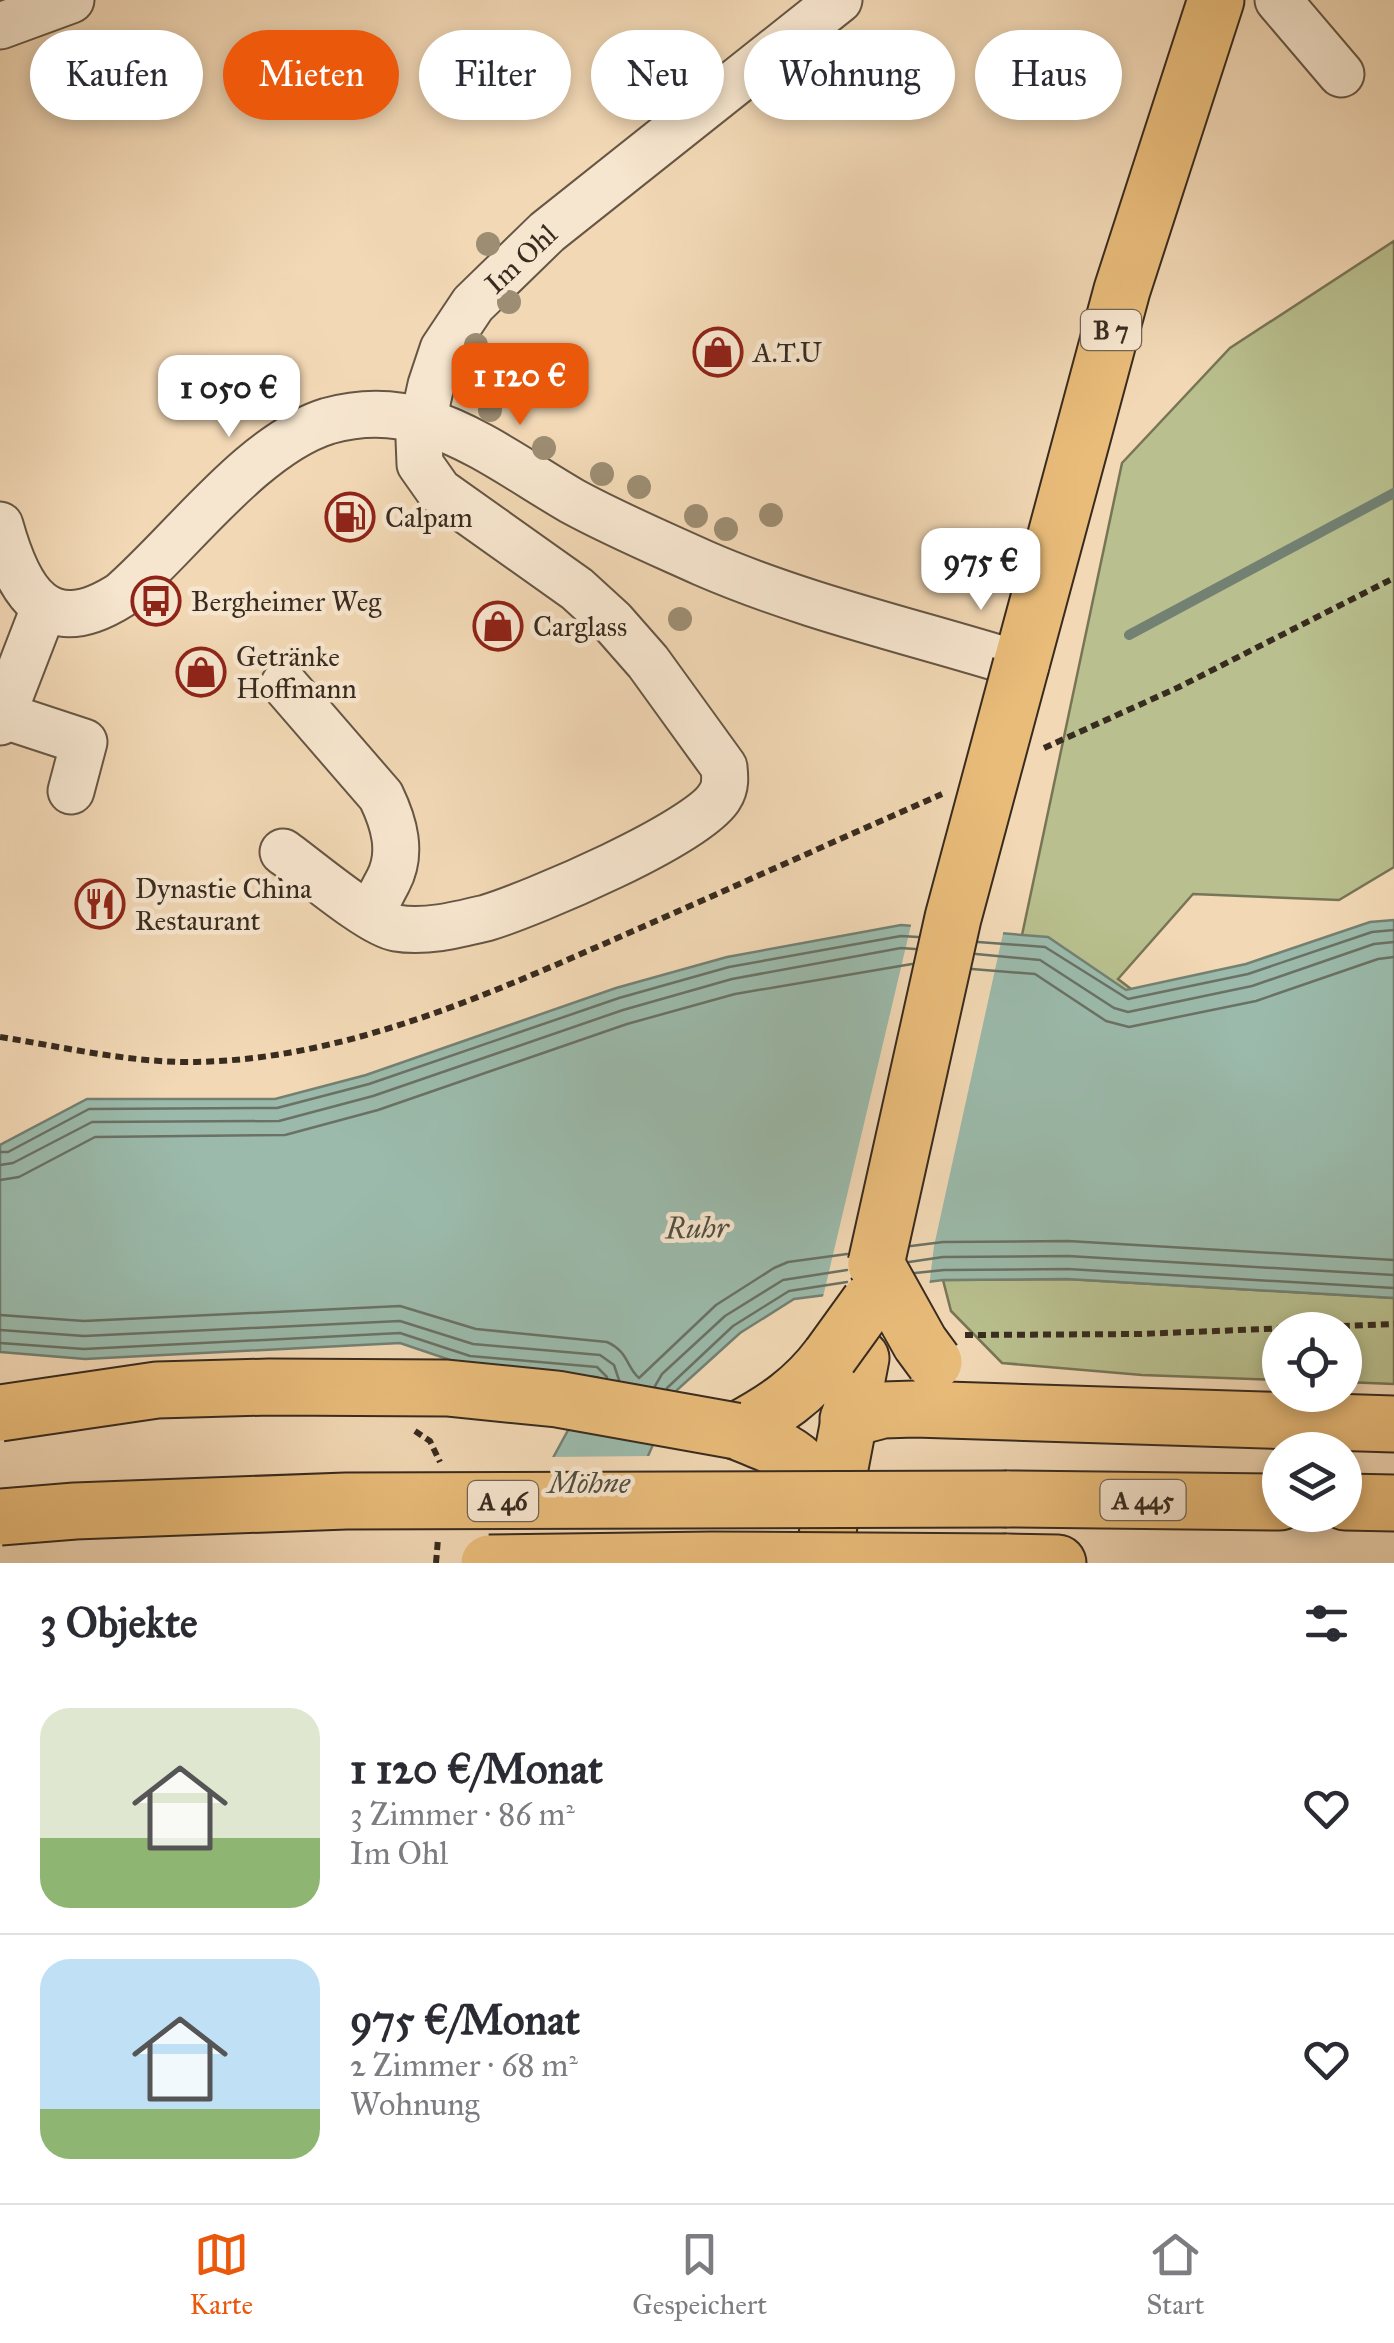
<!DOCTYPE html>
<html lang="de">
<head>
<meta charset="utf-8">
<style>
  :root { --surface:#fff; --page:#f2f2f3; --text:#2b2b33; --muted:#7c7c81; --line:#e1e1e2; --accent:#ea580c }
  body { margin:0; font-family:"IM FELL Great Primer",serif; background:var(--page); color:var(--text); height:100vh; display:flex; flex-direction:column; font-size:38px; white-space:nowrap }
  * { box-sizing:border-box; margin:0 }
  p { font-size:32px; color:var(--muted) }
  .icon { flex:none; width:55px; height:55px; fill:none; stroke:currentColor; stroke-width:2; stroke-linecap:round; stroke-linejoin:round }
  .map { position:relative; height:1563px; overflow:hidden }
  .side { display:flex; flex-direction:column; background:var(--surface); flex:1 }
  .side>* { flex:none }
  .banner { position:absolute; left:30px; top:30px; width:1335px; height:90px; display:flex; gap:20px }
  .fabs { position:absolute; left:1262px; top:1312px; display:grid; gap:20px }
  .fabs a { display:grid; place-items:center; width:100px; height:100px; border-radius:50%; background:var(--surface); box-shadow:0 5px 15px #0003; font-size:50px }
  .price { position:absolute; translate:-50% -85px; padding:0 22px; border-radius:20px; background:#fff; color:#222; font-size:32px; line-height:65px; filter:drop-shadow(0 2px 5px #0008) }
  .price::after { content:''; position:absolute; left:50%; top:60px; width:30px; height:22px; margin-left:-15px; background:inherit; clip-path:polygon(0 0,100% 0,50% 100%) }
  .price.active { background:var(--accent); color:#fff }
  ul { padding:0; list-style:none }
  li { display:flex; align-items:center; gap:30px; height:250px; padding:0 40px }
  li+li { border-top:2px solid var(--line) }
  li span { display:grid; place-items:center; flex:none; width:280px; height:200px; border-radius:30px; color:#555 }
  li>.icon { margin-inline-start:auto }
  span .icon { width:120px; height:120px; fill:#fffc; stroke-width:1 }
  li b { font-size:42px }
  h2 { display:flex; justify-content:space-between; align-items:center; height:120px; padding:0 40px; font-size:42px }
  .tag { padding:0 35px; border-radius:45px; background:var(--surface); box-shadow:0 5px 15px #0003; font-size:35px; line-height:90px }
  .tag.active { background:var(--accent); color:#fff }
  .dock { display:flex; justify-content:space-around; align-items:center; height:140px; border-top:2px solid var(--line); background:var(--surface); font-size:28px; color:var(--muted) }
  .dock a { display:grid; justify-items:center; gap:5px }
  .dock .active { color:var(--accent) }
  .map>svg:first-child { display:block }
</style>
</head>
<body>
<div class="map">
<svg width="1394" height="1563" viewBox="0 0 1394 1563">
  <rect width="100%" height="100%" fill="#f2d8b5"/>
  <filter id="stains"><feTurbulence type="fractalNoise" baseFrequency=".002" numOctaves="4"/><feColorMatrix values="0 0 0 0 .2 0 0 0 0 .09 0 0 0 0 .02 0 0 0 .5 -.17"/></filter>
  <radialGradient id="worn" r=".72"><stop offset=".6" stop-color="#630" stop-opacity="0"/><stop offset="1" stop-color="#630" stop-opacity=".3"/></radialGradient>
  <g fill="#b9bf8e" stroke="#787556" stroke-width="2.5">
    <polygon points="1394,241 1394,867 1339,900 1193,894 1118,979 1193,1036 975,1157 1122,463 1230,348"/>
    <polygon points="1067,1279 1394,1298 1394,1384 1345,1382 1345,1330 1280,1330 1280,1380 1142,1375 1002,1363 951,1311 943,1280"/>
  </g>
  <polygon fill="#9bbaab" stroke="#738173" stroke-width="2.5" points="1394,920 1394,1298 1067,1279 943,1280 794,1299 740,1333 677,1390 601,1563 548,1467 597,1377 468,1366 400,1343 85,1359 0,1352 0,1145 87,1099 275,1099 366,1075 616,988 727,957 901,925 1048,937 1126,990 1246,964 1370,922"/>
  <g fill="#f2d8b5">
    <polygon points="912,921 1004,929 934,1246 929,1287 822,1301"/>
    <polygon points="653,1456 606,1563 509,1563 548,1457"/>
  </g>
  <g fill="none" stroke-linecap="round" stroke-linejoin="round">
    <g stroke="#6a7265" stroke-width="2.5">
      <polyline points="978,942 1045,947 1128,999 1248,974 1372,932 1394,930"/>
      <polyline points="976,954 1040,960 1114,1008 1128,1012 1252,986 1374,944 1394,942"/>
      <polyline points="972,969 1035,974 1106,1021 1129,1027 1256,1001 1378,959 1394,957"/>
      <polyline points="0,1152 8,1152 89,1109 277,1108 369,1084 619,998 729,967 901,936 918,937"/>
      <polyline points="0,1165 13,1163 92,1122 279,1121 373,1096 623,1010 732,979 901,948 915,949"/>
      <polyline points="0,1180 19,1177 95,1137 285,1135 378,1110 627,1024 735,994 912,964"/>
      <polyline points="911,1246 943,1242 1068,1241 1394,1260"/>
      <polyline points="909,1262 943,1257 1068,1256 1394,1275"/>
      <polyline points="915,1273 944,1270 1068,1269 1394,1288"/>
      <path d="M0 1315 84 1321 400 1306 476 1329 607 1342C629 1352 626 1367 639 1378L716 1305 774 1268 788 1262 847 1254"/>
      <polyline points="0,1330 84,1336 400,1321 473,1344 600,1355 614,1365 619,1380"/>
      <polyline points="0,1343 84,1349 400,1333 470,1356 597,1367 607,1377"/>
      <polyline points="655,1386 662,1374 725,1316 783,1280 847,1270"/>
      <polyline points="667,1388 733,1326 789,1291 847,1282"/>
    </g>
    <polyline stroke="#738173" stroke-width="10" points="1129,635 1394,493"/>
    <g stroke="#665644" stroke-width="49">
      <g id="minor">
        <polyline points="1278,0 1341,74"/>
        <polyline points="0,26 71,0"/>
        <path d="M0 525C19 593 47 642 121 595 181 543 253 444 328 421 360 412 394 412 426 422 475 437 527 475 572 501 614 524 659 543 703 563 804 607 915 632 1021 665"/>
        <path d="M284 684 381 796C394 823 403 853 388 881 382 893 374 904 374 918"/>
        <polyline points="2,715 84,742 71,791"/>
        <polyline points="0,722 44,608"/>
        <path d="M283 852C307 869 371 924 396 928 425 933 457 925 486 918 530 905 700 833 720 796 726 787 725 777 724 767L648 662 612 621 577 589 439 491 420 464 419 439 431 385 443 349 473 304 547 232 839 0"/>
      </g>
    </g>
    <g stroke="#382b1f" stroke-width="59">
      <g id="major">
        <polyline points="1021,665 1122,290 1216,0"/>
        <polyline points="825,1546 861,1358"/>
      </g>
    </g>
    <g stroke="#382b1f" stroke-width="59">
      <g id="highway">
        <polyline points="848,1419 883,1410 915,1409 1394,1424"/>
        <path d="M736 1431C796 1455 811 1459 829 1525"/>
        <path d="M736 1431C775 1410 804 1391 830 1356"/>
        <polyline points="1007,1499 1280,1502"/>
        <polyline points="1345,1502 1394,1503"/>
        <polyline points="1006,1562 1058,1563"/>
      </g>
    </g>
    <g stroke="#382b1f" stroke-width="6" stroke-dasharray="8 5" stroke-linecap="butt">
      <polyline points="1044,748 1179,687 1394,578"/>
      <path d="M0 1037C64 1047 130 1063 196 1062 346 1059 487 995 622 936 729 889 835 841 942 794"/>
      <polyline points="965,1335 1139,1334 1394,1324"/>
      <polyline points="415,1431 430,1441 440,1462"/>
      <polyline points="436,1563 438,1539"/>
    </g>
    <use href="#minor" stroke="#f7e6cf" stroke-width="45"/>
    <use href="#major" stroke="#e9bc7a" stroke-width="55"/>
    <use href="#highway" stroke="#e9bc7a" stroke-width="55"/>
    <g stroke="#382b1f" stroke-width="59" stroke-linecap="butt">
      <polyline id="major-bridge" points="876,1264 953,918 1021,665"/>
    </g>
    <g stroke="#382b1f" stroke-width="59" stroke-linecap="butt">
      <g id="highway-bridge">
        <polyline points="876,1264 920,1343 934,1362"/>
        <polyline points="830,1356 869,1302"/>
        <polyline points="0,1413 157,1390 269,1387 447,1388 557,1399 736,1431"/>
        <polyline points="0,1517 75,1511 346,1501 1007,1499"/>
        <polyline points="489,1563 712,1560 1006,1562"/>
      </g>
    </g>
    <use href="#major-bridge" stroke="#e9bc7a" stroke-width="55"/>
    <use href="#highway-bridge" stroke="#e9bc7a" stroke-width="55"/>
  </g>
  <g fill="#9d8d72">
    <circle cx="488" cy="244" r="12"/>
    <circle cx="509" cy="302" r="12"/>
    <circle cx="476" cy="345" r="12"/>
    <circle cx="490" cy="410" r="12"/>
    <circle cx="544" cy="448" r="12"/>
    <circle cx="602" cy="474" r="12"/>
    <circle cx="639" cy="487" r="12"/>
    <circle cx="771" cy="515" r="12"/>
    <circle cx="696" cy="516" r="12"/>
    <circle cx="726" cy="529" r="12"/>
    <circle cx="680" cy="619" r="12"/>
  </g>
  <defs>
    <g id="shop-ring" transform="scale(2.5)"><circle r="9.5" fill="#f7e6cf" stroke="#8f2418" stroke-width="1.5"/><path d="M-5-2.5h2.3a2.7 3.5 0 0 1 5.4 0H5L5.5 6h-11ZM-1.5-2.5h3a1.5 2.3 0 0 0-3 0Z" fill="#8f2418"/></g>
    <g id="fuel-ring" transform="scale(2.5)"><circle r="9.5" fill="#f7e6cf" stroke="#8f2418" stroke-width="1.5"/><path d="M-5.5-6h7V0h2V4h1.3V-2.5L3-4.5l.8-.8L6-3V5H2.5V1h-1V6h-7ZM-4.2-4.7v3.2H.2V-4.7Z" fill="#8f2418"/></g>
    <g id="bus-ring" transform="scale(2.5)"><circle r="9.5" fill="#f7e6cf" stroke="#8f2418" stroke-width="1.5"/><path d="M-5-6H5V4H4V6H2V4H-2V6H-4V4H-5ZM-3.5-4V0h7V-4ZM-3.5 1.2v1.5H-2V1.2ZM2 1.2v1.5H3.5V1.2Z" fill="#8f2418"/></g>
    <g id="restaurant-ring" transform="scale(2.5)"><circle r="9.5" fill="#f7e6cf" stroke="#8f2418" stroke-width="1.5"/><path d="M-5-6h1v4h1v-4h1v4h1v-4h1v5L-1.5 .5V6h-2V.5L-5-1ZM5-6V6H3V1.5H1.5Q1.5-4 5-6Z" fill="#8f2418"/></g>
  </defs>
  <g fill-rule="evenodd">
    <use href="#shop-ring" x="718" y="352"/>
    <use href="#fuel-ring" x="350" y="517"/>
    <use href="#bus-ring" x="156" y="601"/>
    <use href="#shop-ring" x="498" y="626"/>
    <use href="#shop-ring" x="201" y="672"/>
    <use href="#restaurant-ring" x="100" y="904"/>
  </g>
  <g text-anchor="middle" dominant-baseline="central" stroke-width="9" stroke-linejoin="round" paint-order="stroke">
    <g fill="#f7e6cf" stroke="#716354" stroke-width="2.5">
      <rect x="1081" y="310" width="60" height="40" rx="8"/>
      <rect x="1100.5" y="1480" width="85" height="40" rx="8"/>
      <rect x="468" y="1481" width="70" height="40" rx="8"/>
    </g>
    <g font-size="25" font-weight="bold" fill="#382b1f">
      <text x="1111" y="330">B 7</text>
      <text x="1143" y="1500">A 445</text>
      <text x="503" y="1501">A 46</text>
    </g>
    <g font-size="28" fill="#382b1f" stroke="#f7e6cf">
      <text transform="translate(521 259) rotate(-43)">Im Ohl</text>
    </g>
    <g font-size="28" fill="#382b1f" stroke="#f7e6cf" text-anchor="start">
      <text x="753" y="352">A.T.U</text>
      <text x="385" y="517">Calpam</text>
      <text x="191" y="601">Bergheimer Weg</text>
      <text x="533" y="626">Carglass</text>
      <text x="236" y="656">Getränke<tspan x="236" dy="32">Hoffmann</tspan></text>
      <text x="135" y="888">Dynastie China<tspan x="135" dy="32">Restaurant</tspan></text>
    </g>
    <g font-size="30" font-style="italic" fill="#514f42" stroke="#f7e6cf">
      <text transform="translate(697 1228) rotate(-1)">Ruhr</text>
      <text x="589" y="1483">Möhne</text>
    </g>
  </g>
  <rect width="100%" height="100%" filter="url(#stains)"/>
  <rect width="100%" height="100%" fill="url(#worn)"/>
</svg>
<div class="fabs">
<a><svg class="icon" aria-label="locate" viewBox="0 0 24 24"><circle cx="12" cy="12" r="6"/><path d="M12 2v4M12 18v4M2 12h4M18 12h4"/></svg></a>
<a><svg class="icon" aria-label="layers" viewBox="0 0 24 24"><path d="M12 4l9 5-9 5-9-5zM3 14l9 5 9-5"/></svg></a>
</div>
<b class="price active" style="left:520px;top:428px">1 120 €</b>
<b class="price" style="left:229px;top:440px">1 050 €</b>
<b class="price" style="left:981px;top:613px">975 €</b>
<div class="banner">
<a class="tag">Kaufen</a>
<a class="tag active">Mieten</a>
<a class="tag">Filter</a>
<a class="tag">Neu</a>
<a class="tag">Wohnung</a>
<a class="tag">Haus</a>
</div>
</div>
<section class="side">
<h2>3 Objekte<svg class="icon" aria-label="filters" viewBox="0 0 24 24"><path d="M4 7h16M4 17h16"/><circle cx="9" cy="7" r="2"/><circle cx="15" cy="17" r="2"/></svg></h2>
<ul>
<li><span style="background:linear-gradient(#dfe7d0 65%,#8fb573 0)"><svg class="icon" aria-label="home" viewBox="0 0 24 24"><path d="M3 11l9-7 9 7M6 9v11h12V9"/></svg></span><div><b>1 120 €/Monat</b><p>3 Zimmer · 86 m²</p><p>Im Ohl</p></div><svg class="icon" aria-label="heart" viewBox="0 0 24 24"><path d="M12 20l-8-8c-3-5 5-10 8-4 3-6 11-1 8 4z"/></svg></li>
<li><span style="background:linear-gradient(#bfe0f5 75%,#8fb573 0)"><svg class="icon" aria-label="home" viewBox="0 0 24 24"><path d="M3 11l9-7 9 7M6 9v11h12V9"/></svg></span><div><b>975 €/Monat</b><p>2 Zimmer · 68 m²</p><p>Wohnung</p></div><svg class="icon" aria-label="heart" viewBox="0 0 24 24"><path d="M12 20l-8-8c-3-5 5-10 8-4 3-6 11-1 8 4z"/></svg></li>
</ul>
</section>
<nav class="dock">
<a class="active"><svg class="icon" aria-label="map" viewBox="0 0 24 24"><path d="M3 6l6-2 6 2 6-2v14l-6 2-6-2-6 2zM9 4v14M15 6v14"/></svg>Karte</a>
<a><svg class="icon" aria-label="saved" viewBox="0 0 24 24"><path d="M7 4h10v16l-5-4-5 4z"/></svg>Gespeichert</a>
<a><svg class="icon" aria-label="home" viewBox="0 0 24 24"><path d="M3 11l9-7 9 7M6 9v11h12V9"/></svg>Start</a>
</nav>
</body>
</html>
